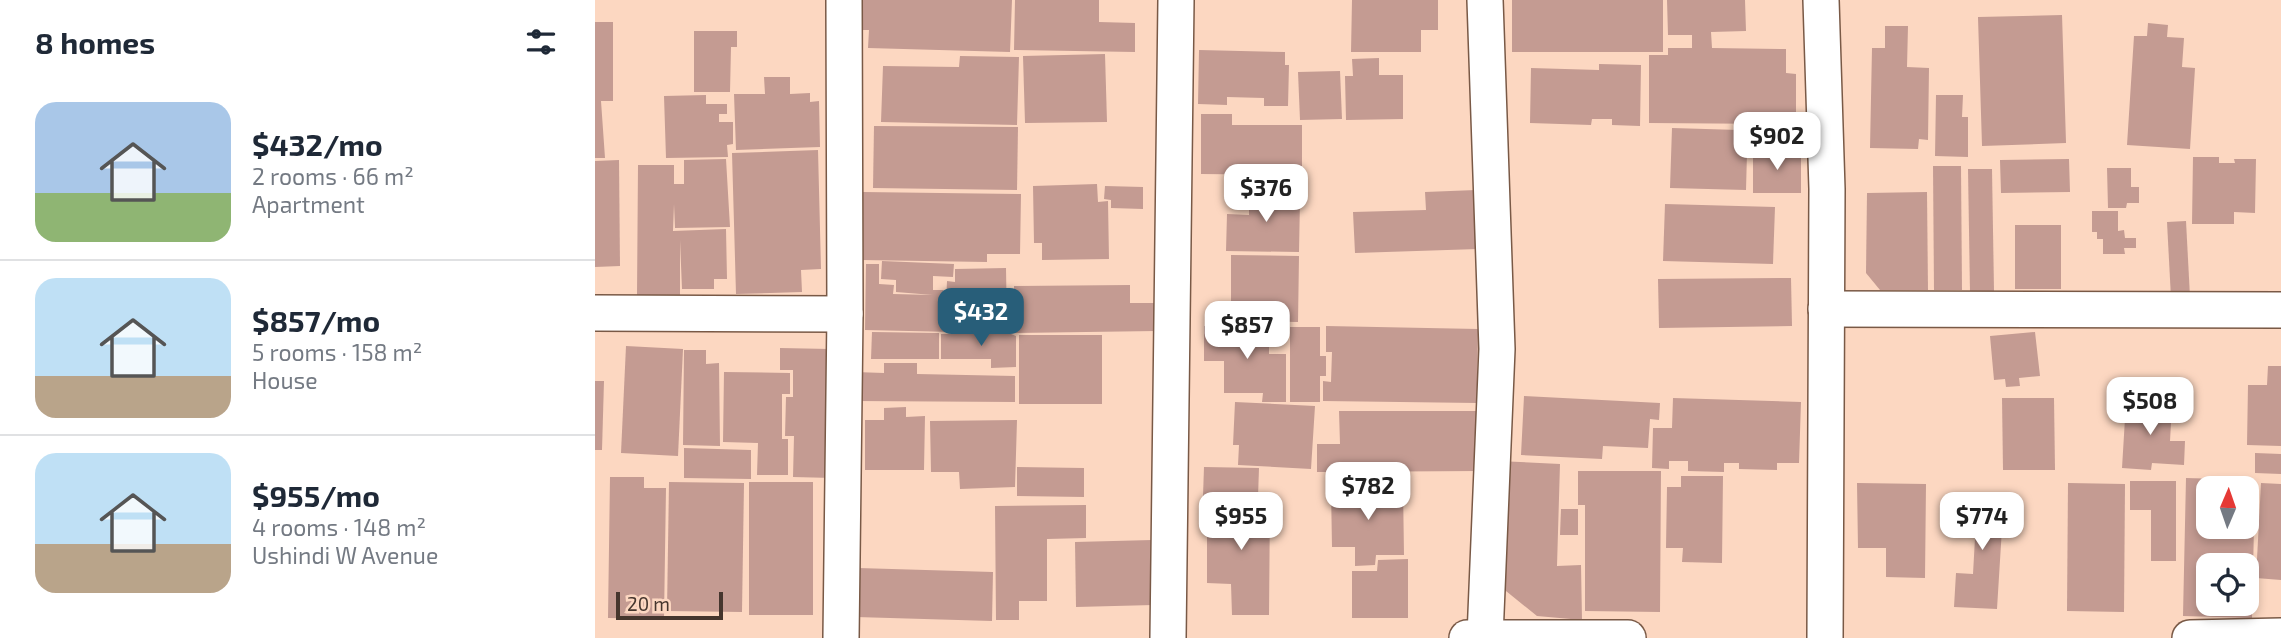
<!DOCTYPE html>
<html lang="en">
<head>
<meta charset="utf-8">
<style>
  :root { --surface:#fff; --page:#f2f2f3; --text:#1f2937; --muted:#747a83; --line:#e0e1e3; --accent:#285e79 }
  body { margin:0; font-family:"Exo 2",sans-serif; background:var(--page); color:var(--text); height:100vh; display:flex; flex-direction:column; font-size:26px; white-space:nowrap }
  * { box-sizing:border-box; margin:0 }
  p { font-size:23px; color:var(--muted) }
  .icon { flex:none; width:38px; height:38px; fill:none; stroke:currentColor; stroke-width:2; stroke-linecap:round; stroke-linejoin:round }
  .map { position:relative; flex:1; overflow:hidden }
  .side { display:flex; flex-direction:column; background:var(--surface); width:595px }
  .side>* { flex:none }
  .needle { width:46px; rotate:2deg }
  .fabs { position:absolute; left:1601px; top:476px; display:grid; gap:14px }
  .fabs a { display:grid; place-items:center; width:63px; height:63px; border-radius:14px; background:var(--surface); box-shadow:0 4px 10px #0003; font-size:35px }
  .scale { position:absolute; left:21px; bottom:18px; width:107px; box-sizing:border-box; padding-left:7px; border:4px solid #45362e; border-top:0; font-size:19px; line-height:24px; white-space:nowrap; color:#45362e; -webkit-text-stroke:5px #fcd7c1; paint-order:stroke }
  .price { position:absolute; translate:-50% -60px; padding:0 16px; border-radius:14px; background:#fff; color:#222; font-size:23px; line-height:46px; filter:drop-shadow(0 2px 4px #0008) }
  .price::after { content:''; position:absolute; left:50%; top:42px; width:21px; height:16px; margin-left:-10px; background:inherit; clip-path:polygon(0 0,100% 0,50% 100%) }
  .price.on { background:var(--accent); color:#fff }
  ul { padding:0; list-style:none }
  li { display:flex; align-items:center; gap:21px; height:175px; padding:0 35px }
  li+li { border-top:2px solid var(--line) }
  li span { display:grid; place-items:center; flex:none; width:196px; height:140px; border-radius:21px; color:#555 }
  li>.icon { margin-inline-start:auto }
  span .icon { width:84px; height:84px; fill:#fffc; stroke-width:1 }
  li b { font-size:30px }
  h2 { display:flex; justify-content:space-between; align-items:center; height:84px; padding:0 35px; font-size:30px }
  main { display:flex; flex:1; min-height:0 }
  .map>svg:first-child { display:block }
</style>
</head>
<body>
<main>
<section class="side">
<h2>8 homes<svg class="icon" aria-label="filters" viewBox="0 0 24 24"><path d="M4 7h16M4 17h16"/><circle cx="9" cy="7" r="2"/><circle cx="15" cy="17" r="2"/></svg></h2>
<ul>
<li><span style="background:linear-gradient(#a9c7e8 65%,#8fb573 0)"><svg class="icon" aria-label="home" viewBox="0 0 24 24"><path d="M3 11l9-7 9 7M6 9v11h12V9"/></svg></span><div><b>$432/mo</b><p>2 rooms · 66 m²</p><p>Apartment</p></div></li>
<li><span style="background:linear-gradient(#bfe0f5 70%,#b9a48a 0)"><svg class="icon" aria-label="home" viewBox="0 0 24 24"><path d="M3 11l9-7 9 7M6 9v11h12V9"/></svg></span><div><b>$857/mo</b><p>5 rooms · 158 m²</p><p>House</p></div></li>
<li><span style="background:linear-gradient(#bfe0f5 65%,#b9a48a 0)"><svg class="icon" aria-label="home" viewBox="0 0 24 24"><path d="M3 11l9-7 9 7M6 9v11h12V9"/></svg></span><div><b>$955/mo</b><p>4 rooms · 148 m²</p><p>Ushindi W Avenue</p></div></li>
</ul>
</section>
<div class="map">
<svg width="1686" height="638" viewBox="0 0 1686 638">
  <rect width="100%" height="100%" fill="#fcd7c1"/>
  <g fill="#c49b92" fill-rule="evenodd">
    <polygon points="266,0 417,0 415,52 273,48 274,30 265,30"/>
    <polygon points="420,0 504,0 504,22 540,23 540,52 419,50"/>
    <polygon points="757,0 843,0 843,30 826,30 826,52 756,52"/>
    <rect x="917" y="0" width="151" height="52"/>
    <polygon points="1072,0 1150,0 1151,31 1116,32 1117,48 1191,49 1191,73 1201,74 1201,124 1054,123 1054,55 1073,55 1073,48 1097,48 1097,35 1073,35"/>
    <polygon points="1467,15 1471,143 1387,146 1383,17"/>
    <polygon points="0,22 18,22 18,101 6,101 10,158 0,158"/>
    <polygon points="1553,23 1573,25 1572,37 1589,38 1587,67 1600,68 1595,149 1532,145 1539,36 1552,36"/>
    <polygon points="1290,26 1313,26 1312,67 1334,68 1333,140 1324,139 1323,149 1275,148 1277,48 1290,48"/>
    <polygon points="99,31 142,31 142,47 136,47 135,92 99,92"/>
    <polygon points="604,50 690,52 690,65 694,65 693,106 669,106 669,98 632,97 632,105 603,104"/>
    <polygon points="510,54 512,122 430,123 428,56"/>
    <polygon points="365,56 424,57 422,125 286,122 288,66 364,67"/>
    <polygon points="784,58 784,75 808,75 808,119 751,120 750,76 758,76 757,59"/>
    <polygon points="1004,64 1046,65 1045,126 1017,125 1017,119 997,119 996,125 935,123 936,68 1004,70"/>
    <polygon points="745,71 747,119 705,120 703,72"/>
    <polygon points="169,77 195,77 195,94 215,93 215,102 224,101 225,147 141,150 139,94 170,94"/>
    <polygon points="111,95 111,104 132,104 132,114 124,114 124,122 138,122 138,144 132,145 133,157 71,158 69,96"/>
    <polygon points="1341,95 1368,95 1367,117 1373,117 1373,157 1340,156"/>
    <polygon points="606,114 637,114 637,125 707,125 707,166 688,166 688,175 606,174"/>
    <polygon points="279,126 423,127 422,190 278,188"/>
    <polygon points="1077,128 1144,130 1143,153 1152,153 1151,190 1075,188"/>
    <polygon points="223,150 226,269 206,270 207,292 141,294 137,153"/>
    <rect x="1158" y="150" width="48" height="43"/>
    <polygon points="1598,157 1624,157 1624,163 1640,163 1639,159 1661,159 1660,213 1639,212 1639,224 1597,224"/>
    <polygon points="131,159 135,227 80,228 79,204 78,231 131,229 132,279 119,279 119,289 87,289 85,240 85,295 42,295 43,165 79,165 79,184 89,184 89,160"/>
    <polygon points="1474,159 1475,192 1406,193 1405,160"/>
    <polygon points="24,160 25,266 0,267 0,161"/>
    <polygon points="1338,166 1366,166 1367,290 1339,290"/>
    <polygon points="1512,168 1536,168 1536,187 1544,187 1544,203 1532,203 1531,208 1513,208"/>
    <polygon points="1373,169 1397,169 1399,291 1375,292"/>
    <polygon points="502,184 503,202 513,201 514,259 447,260 447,243 439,243 438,186"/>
    <polygon points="510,186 548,187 548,209 516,208 516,200 509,199"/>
    <polygon points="881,190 883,249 760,253 758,212 831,210 830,192"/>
    <polygon points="654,191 700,192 700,200 705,200 704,252 631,251 632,214 654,215"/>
    <polygon points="268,192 426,194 425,254 392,254 392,262 267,260"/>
    <polygon points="1332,192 1333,290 1285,290 1271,273 1272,193"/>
    <polygon points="1070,204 1180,207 1178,264 1068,261"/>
    <polygon points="1497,211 1523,211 1523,231 1529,230 1530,238 1541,238 1541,248 1529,248 1530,254 1508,254 1508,239 1502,239 1502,232 1497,232"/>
    <polygon points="1591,221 1595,297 1576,298 1572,222"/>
    <rect x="1420" y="225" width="46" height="64"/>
    <polygon points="636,255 704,256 703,322 655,321 656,309 636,309"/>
    <polygon points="287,261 359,264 358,277 338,276 338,290 348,290 348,308 358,308 358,332 270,330 271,264 284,264 284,284 299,285 298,294 338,295 301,292 301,280 286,279"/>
    <polygon points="411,268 412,328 361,329 361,304 351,304 352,281 360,282 360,269"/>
    <polygon points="1196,278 1197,326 1064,328 1063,279"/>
    <polygon points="535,285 535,303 561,303 561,331 420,333 419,286"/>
    <polygon points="674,325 674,354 691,354 691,402 667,402 668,393 629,393 629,361 609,361 609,326"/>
    <polygon points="731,326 883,329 882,403 728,401 728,381 736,382 737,352 731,352"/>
    <polygon points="695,327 725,327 725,356 731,356 731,376 725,376 725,402 695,402"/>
    <polygon points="277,332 344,333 344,359 276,359"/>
    <polygon points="1440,332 1445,376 1424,378 1425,386 1411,387 1410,379 1399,380 1395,336"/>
    <polygon points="346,334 416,334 421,336 421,367 396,368 396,359 346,359"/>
    <rect x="424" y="335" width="83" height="69"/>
    <polygon points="31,346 88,349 83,456 26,453"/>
    <polygon points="185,348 235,349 238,478 198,477 199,436 190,436 191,397 198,397 198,370 185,370"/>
    <polygon points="89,350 111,350 111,364 124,363 125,446 88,445"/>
    <polygon points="289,363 322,363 322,374 420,376 420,402 260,401 260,372 289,373"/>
    <polygon points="1673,366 1686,366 1686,446 1652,445 1653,385 1672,385"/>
    <polygon points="129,372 195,373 195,394 187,394 187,439 193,439 193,475 162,475 163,443 128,442"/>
    <polygon points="0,381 9,381 7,450 0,450"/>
    <polygon points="929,396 1065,403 1064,420 1055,419 1053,448 1008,446 1007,459 926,455"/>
    <polygon points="1078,398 1206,402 1204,463 1182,463 1182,470 1144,469 1144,463 1129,463 1129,472 1093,471 1093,461 1074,461 1074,469 1057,468 1058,428 1077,428"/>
    <polygon points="1407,398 1459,398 1460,470 1408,470"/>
    <polygon points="640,402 720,406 716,469 643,465 644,445 638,445"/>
    <polygon points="1531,402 1577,405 1575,441 1590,441 1589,465 1557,463 1556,470 1527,468"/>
    <polygon points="311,407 311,417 330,416 329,470 270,470 270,420 289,420 289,408"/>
    <polygon points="744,411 883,411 884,471 722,472 722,444 745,444"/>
    <polygon points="422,420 420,487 365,489 364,472 336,472 335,421"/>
    <polygon points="89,448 156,450 156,479 89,478"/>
    <polygon points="1660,453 1686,454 1686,474 1660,473"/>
    <polygon points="903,461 965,464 962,566 986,565 987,620 942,616 911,591"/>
    <polygon points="422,467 489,468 489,497 422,496"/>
    <polygon points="609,467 664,468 663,497 608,496"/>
    <polygon points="983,471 1066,471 1065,612 990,611 990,505 983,505"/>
    <polygon points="1086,476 1128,476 1127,563 1087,562 1088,548 1071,548 1072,487 1086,487"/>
    <polygon points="15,477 49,477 49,488 71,488 69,619 13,618"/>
    <path d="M1591 478 1660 480 1657 618 1588 616ZM1614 488H1652V527H1614ZM1614 565H1652V604H1614Z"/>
    <polygon points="1535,481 1581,481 1581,561 1556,561 1556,510 1535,510"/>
    <polygon points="74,482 149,483 147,612 72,611"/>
    <rect x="154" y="482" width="64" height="133"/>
    <polygon points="1262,483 1331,484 1330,578 1291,577 1291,548 1263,548"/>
    <polygon points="1473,483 1530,484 1529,612 1472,611"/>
    <polygon points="1666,483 1686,484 1686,580 1661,578"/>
    <polygon points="808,487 809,555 781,555 780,565 760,566 760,547 737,547 736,488"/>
    <polygon points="1369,494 1409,496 1402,609 1359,607 1361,573 1378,574 1380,538 1367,537"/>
    <polygon points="612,499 675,499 674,615 637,615 636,584 612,583"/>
    <polygon points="491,505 491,538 452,539 452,601 424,601 424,620 401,620 400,506"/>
    <polygon points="966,509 983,509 983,535 965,535"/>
    <polygon points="557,540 558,605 481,607 480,542"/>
    <polygon points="813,559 813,618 757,618 757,571 782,571 783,560"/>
    <polygon points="263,568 398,572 397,621 261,617"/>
  </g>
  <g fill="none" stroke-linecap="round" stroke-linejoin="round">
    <g stroke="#795946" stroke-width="38">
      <g id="minor">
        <polyline points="890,0 902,349 890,637"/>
        <polyline points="1226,0 1232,189 1230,638"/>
        <polyline points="1231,309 1686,310"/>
        <polyline points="0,313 250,314"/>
        <polyline points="246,638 250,314 249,0"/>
        <polyline points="573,638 581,0"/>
        <polyline points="872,638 1033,638"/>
        <polyline points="1595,638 1686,636"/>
      </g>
    </g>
    <use href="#minor" stroke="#fff" stroke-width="35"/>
  </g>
</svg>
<div class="fabs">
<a><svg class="needle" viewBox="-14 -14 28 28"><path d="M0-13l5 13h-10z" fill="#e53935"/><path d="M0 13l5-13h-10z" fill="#747a83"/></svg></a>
<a><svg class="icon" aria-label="locate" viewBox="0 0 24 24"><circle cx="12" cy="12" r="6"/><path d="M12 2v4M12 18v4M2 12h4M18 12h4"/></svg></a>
</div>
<div class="scale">20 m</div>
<b class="price" style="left:1182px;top:172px">$902</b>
<b class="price" style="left:671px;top:224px">$376</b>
<b class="price on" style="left:386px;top:348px">$432</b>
<b class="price" style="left:652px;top:361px">$857</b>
<b class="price" style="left:1555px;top:437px">$508</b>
<b class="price" style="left:773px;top:522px">$782</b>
<b class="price" style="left:646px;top:552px">$955</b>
<b class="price" style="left:1387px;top:552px">$774</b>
</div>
</main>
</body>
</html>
